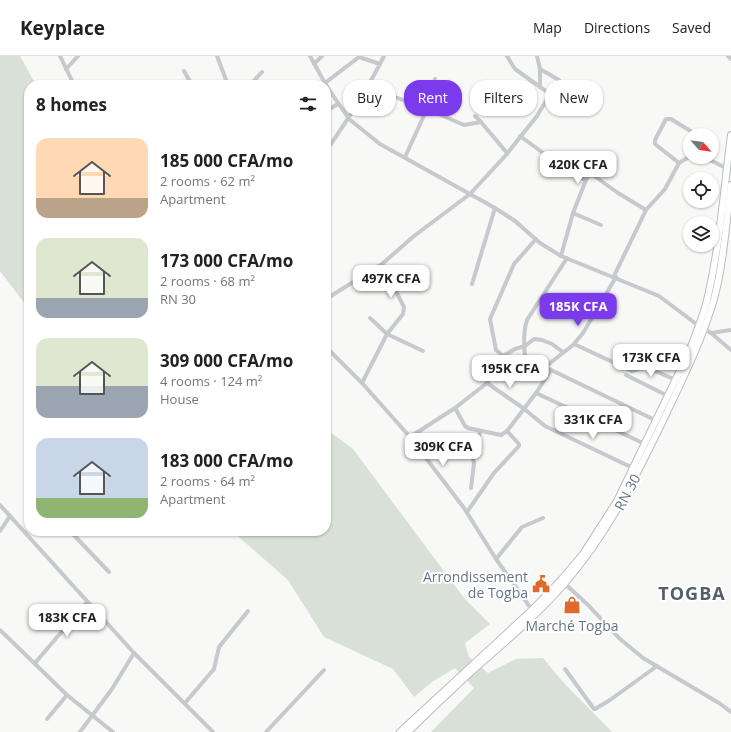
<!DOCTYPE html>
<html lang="en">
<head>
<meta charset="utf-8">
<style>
  :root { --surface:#fff; --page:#f2f2f2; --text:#222; --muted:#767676; --line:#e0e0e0; --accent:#7c3aed }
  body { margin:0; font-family:"Open Sans",sans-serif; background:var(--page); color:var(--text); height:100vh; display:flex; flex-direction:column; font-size:15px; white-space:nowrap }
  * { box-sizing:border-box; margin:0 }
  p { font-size:13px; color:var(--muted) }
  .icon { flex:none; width:22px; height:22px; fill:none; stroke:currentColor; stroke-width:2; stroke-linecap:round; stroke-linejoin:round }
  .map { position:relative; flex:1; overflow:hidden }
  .drawer { position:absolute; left:24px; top:24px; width:307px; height:456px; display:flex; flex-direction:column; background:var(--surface); border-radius:16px; box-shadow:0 1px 3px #0004 }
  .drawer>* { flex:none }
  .top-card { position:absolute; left:343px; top:24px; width:328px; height:36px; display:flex; gap:8px }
  .needle { width:26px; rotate:118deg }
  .controls { position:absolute; left:683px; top:72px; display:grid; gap:8px }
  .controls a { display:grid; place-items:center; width:36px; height:36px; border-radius:50%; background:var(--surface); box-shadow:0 1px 3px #0004; font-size:20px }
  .price { position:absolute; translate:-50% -34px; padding:0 9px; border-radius:8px; background:#fff; color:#222; font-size:13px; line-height:26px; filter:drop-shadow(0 1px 2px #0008) }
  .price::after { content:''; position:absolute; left:50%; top:24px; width:12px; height:9px; margin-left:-6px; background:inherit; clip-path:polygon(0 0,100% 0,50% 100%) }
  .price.selected { background:var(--accent); color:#fff }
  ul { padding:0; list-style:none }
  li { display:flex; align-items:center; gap:12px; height:100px; padding:0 12px }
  li span { display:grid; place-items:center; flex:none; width:112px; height:80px; border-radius:12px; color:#555 }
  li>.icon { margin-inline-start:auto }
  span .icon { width:48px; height:48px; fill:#fffc; stroke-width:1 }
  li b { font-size:17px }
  h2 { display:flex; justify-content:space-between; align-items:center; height:48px; padding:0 12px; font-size:17px }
  .tag { padding:0 14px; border-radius:16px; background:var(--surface); box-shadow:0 1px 3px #0004; font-size:14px; line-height:36px }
  .tag.selected { background:var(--accent); color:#fff }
  header { display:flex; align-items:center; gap:24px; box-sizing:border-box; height:56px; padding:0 20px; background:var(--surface); border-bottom:1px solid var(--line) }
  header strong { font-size:19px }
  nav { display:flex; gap:22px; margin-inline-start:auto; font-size:14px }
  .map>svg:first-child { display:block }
</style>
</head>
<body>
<header>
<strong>Keyplace</strong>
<nav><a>Map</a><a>Directions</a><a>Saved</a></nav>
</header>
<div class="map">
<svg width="731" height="676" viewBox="0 0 731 676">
  <rect width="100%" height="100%" fill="#f8f8f6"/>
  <g fill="#d9e0d7">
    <polygon points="0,0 20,0 36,29 29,29 29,253 0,215"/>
    <polygon points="326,373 353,393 464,542 490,568 465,587 469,601 488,617 516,603 543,602 563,626 612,676 431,676 474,632 455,612 432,626 414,641 393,613 324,581 288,524 232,475 326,475"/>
  </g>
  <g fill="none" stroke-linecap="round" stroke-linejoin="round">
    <g stroke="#b9bcc1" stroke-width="8">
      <g id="primary">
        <path d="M400 676 532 554 561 524 583 498 617 445 689 296C696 277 704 259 708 240 720 188 724 132 731 79"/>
        <path d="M408 676C432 653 455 630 480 608 510 582 539 557 565 527 610 475 640 413 669 352 686 316 703 281 714 243 724 206 726 166 731 129"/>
      </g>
    </g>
    <g stroke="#c6c9cd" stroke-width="4">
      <polyline points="60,0 74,29"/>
      <polyline points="217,0 228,29"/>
      <polyline points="310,0 326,29"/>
      <polyline points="507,0 515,13 550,38 559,52"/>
      <polyline points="537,0 540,13 540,31"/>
      <polyline points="728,0 731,3"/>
      <polyline points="314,8 322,0"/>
      <polyline points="66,13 78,0"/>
      <polyline points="540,13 559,24"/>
      <polyline points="184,15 192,29"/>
      <polyline points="325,27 359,1 380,8"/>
      <polyline points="248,29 251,28 262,16"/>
      <polyline points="326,29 349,63 380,88 495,152 515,165 540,187 561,200 659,240 699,270 711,277 731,274"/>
      <polyline points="368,31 427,53 464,69 481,66 507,97"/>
      <polyline points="326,55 338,48"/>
      <polyline points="475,60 481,66"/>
      <polyline points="520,80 569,116 586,124 588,120 593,119 618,137 646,154"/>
      <path d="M326 95C347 65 367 34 384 0"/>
      <polyline points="405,101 427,53 435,23"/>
      <polyline points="699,101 712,105 726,112"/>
      <polyline points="679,107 655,88 655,84 666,63 671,63 697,79"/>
      <polyline points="573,157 601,169"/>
      <polyline points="536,183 514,208 490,263 496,294 520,314 532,316 545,311 573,289 583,277 616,221"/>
      <polyline points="561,200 573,157 586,124"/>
      <polyline points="614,220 646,154 665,133 679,107 687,102 693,101"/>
      <polyline points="472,228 495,152"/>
      <polyline points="326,243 382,208 414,180 470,138 506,99 537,60 550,38"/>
      <polyline points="370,262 387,278 423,295"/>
      <polyline points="711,277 731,294"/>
      <polyline points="574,288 632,315 646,311 676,324"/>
      <polyline points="326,291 362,327 410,381 464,452 496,503 532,554"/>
      <polyline points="549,313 657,365"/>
      <path d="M532 316C522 307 523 276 527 264L567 202"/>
      <polyline points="626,319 668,340"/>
      <polyline points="362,327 387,278 403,258 404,251 382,208"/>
      <polyline points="487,327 523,352 545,370 633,412"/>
      <polyline points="536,337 645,388"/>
      <polyline points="455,352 465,370 468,372 501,379 507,375 536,337 551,314"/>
      <polyline points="410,381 455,352 487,327 503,300 515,293 525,290 534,283 542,284 552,288 563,296"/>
      <polyline points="471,432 474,407 471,394 481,375"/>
      <polyline points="0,449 134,597 213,676"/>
      <polyline points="467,456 494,417 519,390 519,388 507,375"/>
      <polyline points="0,475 10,460"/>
      <polyline points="70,475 109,516"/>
      <polyline points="496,503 522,471 543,462"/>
      <polyline points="563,526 588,549 620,583 643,602 719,647 731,656"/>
      <polyline points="0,574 67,639 113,676"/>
      <polyline points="35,607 87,546"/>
      <polyline points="565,613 594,653 595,653 610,644 657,610"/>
      <polyline points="185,647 214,613 219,591 248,555"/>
      <polyline points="47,663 67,639"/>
      <polyline points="80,676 112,633 134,597"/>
      <polyline points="266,676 324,614"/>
    </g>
    <use href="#primary" stroke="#fff" stroke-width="6"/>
  </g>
  <defs>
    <g id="civic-bare" transform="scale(1.38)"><path d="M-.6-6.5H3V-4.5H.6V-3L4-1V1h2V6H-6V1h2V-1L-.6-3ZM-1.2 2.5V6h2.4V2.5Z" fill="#e2692c" stroke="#fff" stroke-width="2.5" paint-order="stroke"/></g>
    <g id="shop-bare" transform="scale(1.38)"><path d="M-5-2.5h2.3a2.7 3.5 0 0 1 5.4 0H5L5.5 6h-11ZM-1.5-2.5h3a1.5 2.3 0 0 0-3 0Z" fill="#e2692c" stroke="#fff" stroke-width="2.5" paint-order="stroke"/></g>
  </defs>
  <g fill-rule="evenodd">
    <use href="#civic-bare" x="541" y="528"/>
    <use href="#shop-bare" x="572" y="549"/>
  </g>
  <g text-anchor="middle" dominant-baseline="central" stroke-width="4" stroke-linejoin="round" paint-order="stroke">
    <g font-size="14" fill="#687586" stroke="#fff">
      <text transform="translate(627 436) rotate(-62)">RN 30</text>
    </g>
    <g font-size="14" fill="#687586" stroke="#fff" text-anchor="end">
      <text x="528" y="520">Arrondissement<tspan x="528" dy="16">de Togba</tspan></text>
      <text x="572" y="569" text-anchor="middle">Marché Togba</text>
    </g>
    <g font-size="18" font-weight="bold" letter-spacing="1" fill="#555f6c" stroke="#fff">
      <text x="692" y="537">TOGBA</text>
    </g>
  </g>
</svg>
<div class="controls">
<a><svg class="needle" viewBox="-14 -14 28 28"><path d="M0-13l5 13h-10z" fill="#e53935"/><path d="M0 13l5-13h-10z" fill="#767676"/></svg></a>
<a><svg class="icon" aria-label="locate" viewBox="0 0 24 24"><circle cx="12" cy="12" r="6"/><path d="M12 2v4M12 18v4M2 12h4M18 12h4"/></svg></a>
<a><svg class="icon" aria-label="layers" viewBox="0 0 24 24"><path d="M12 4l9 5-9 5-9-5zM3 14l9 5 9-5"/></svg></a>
</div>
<b class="price" style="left:578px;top:129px">420K CFA</b>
<b class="price" style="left:391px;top:243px">497K CFA</b>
<b class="price selected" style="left:578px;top:271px">185K CFA</b>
<b class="price" style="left:651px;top:322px">173K CFA</b>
<b class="price" style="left:510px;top:333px">195K CFA</b>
<b class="price" style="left:593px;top:384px">331K CFA</b>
<b class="price" style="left:443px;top:411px">309K CFA</b>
<b class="price" style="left:67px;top:582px">183K CFA</b>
<div class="top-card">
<a class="tag">Buy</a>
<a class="tag selected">Rent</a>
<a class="tag">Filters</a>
<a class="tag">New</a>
</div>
<section class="drawer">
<h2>8 homes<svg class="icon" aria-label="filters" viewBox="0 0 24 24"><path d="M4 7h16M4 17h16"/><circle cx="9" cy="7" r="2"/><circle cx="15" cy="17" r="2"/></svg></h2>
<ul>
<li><span style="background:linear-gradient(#ffd9b3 75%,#b9a48a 0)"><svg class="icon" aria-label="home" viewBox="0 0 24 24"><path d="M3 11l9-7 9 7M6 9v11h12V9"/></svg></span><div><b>185 000 CFA/mo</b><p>2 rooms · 62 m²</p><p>Apartment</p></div></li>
<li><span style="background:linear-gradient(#dfe7d0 75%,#9aa5b1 0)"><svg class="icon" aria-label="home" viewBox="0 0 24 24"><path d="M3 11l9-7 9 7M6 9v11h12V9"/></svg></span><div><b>173 000 CFA/mo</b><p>2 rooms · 68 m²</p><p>RN 30</p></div></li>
<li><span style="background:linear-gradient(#dfe7d0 60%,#9aa5b1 0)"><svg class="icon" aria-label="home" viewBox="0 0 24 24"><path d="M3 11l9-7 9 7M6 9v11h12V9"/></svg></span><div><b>309 000 CFA/mo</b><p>4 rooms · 124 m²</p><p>House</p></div></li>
<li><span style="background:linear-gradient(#c9d6e8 75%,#8fb573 0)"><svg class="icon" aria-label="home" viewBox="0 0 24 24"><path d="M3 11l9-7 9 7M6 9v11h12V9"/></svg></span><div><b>183 000 CFA/mo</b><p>2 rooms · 64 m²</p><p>Apartment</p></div></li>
</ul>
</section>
</div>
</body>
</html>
